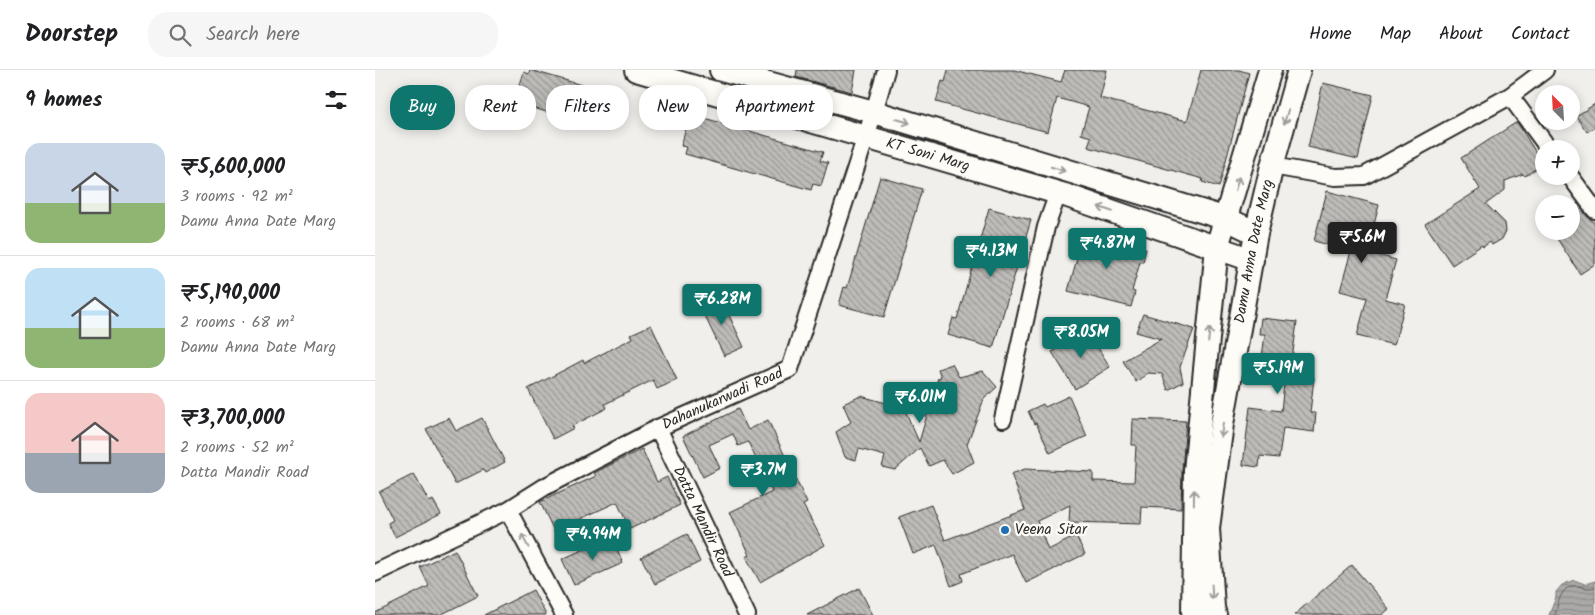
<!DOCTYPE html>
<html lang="en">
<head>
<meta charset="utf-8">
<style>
  :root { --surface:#fff; --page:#f6f6f6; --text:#202124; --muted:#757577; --line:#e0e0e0; --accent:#0f766e }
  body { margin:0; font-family:Kalam,sans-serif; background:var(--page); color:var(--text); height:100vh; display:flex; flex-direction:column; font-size:19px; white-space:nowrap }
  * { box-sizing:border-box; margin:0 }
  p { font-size:16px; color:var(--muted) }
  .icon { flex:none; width:28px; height:28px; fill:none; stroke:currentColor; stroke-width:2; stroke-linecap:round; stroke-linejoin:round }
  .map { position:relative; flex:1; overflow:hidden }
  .drawer { display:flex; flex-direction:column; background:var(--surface); width:375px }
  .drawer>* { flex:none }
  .guide { position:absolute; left:15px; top:15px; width:475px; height:45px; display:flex; gap:10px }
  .needle { width:32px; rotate:336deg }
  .fabs { position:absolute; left:1160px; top:15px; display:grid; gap:10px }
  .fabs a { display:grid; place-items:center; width:45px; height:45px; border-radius:50%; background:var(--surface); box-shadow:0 2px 12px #0003; font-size:25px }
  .price { position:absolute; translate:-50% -42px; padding:0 11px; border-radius:5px; background:var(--accent); color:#fff; font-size:16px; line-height:32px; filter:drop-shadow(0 1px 2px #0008) }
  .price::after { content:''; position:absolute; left:50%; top:30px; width:15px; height:11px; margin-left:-8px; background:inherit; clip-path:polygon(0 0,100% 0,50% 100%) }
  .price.current { background:#222; color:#fff }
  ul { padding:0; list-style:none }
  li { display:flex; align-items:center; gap:15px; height:125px; padding:0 25px }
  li+li { border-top:1px solid var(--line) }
  li span { display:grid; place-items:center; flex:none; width:140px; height:100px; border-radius:15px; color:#555 }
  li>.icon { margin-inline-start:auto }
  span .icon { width:60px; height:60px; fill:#fffc; stroke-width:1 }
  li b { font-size:21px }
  h2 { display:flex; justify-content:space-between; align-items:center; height:60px; padding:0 25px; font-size:21px }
  .tag { padding:0 18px; border-radius:20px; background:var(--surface); box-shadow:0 2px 12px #0003; font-size:18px; line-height:45px }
  .tag.current { background:var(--accent); color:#fff }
  header { display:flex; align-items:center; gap:30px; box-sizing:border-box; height:70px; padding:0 25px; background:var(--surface); border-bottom:1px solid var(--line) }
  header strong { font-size:24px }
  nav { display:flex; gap:28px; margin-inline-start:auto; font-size:18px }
  .search { width:350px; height:45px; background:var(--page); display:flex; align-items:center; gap:12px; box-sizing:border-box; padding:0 18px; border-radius:20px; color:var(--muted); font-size:19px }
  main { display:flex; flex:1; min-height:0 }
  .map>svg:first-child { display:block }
</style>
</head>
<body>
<header>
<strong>Doorstep</strong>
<div class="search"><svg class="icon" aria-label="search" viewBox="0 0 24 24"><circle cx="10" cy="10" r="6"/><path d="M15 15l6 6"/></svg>Search here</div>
<nav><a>Home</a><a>Map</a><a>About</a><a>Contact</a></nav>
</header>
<main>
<section class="drawer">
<h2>9 homes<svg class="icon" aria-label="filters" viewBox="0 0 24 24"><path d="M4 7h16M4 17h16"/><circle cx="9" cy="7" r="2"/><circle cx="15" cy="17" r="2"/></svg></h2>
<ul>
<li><span style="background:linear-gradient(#c9d6e8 60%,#8fb573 0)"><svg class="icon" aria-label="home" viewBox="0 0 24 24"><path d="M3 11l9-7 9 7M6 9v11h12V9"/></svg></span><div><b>₹5,600,000</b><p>3 rooms · 92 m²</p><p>Damu Anna Date Marg</p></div></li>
<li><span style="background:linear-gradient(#bfe0f5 60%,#8fb573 0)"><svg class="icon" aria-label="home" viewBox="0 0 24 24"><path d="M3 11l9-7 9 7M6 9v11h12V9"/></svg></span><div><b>₹5,190,000</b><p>2 rooms · 68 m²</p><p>Damu Anna Date Marg</p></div></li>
<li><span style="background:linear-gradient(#f6c9c9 60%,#9aa5b1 0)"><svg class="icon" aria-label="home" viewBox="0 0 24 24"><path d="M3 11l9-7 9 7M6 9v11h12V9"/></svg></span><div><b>₹3,700,000</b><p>2 rooms · 52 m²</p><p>Datta Mandir Road</p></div></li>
</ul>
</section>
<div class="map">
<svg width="1220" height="545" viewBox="0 0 1220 545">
  <defs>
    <pattern id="water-rules" width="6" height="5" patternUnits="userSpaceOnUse" patternTransform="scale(1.25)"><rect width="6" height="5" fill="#aaa9a7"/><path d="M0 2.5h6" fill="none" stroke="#8b8a88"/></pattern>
    <pattern id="building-back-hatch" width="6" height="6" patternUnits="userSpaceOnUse" patternTransform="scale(1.25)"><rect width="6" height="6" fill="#bdbcb8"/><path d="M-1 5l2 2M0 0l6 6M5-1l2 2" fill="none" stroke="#9a9996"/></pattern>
  </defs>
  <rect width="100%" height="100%" fill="#f0efeb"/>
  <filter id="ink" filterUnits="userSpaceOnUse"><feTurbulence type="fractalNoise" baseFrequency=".02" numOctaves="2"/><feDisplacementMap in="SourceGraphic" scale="10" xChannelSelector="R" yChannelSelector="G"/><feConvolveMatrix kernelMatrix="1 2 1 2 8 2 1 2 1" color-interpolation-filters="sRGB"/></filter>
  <g filter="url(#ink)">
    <polygon fill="url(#water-rules)" stroke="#777775" points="1199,510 1210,514 1220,511 1220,545 1174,545 1181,527 1181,522 1187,515"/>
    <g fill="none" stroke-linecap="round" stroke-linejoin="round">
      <path stroke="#5e5d5d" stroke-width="1" d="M1180 545C1183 535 1185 516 1200 516 1207 516 1212 520 1220 517"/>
    </g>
    <g fill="url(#building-back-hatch)" stroke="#2b2b2b">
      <polygon points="155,0 241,25 240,30 245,31 237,56 233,55 231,60 145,34 147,29 141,27 149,2 154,4"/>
      <polygon points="422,0 481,0 477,22 421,7"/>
      <polygon points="573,0 639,0 686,12 690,0 732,0 725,28 812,51 826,0 864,0 874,3 844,117 827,112 828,109 713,77 716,67 706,64 714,37 682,28 673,62 561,32 567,11 570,12"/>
      <polygon points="948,13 998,25 983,89 933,77"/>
      <polygon points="1220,34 1220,57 1212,62 1201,46"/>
      <polygon points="322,46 448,82 445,91 453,93 446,116 438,114 436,120 310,84 312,77 306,76 313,51 320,53"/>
      <polygon points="1142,52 1168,94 1150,106 1148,104 1130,111 1130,120 1111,134 1130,153 1131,161 1127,169 1117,175 1115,172 1108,177 1107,175 1077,195 1050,154 1105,119 1086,88"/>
      <polygon points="505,107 547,119 509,247 464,235 469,217 472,218"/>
      <polygon points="952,121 1004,135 992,182 1021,190 1010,229 1030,234 1019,275 982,266 992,228 965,221 976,181 939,171"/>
      <polygon points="1203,133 1212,146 1220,153 1220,194 1205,204 1177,161 1196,161 1196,137"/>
      <polygon points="614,138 656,150 618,278 573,265 578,248 582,249"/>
      <polygon points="709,163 771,179 768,192 765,192 757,221 760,222 756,237 693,221"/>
      <polygon points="345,226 369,277 349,286 325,236"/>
      <polygon points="768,244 819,259 805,297 808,312 793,320 787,304 773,303 761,312 748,291 786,269 761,262"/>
      <polygon points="886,248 922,252 915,305 939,308 935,343 941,343 939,362 908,358 904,388 885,386 884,397 868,395 875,337 906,341 909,313 879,310 881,294 886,295 890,264 884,264"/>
      <polygon points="276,255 302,310 282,319 278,310 230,334 232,338 197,356 199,358 178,369 153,319 208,290 209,293 258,268 256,264"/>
      <polygon points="712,260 735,297 700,319 677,282"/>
      <polygon points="577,294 584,307 608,301 622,317 609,329 592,374 599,392 577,404 568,390 554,396 545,378 520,400 507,397 510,386 484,379 481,390 470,387 461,362 476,352 468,334 486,326 529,338 544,372 563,308 566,307 563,299"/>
      <polygon points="694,326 712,366 675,383 661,353 659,354 653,341 668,334 670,337"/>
      <polygon points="363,339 373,360 393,350 432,433 428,435 450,475 385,512 371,487 375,485 355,442 397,422 373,372 363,376 358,364 334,375 345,398 328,407 308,366"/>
      <polygon points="74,348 81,361 107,348 130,392 110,403 108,400 80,414 51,359"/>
      <polygon points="758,349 811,351 807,401 806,439 767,437 766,454 694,452 695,435 662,451 673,480 701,466 710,484 651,513 637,484 586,504 588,511 576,516 561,475 538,484 524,447 556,435 570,470 650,440 636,404 650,399 718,402 718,411 759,412 761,375 757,375"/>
      <polygon points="267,379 282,412 292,407 305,435 255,459 242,432 179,461 165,432 221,406 219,403"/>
      <polygon points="39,404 54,432 58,430 66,444 20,467 13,453 18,450 4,422"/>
      <polygon points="312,464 325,492 280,514 266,487"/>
      <polygon points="237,467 248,493 199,515 187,489"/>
      <polygon points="80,480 103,526 65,545 0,545 0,543 54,516 45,497"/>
      <polygon points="977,495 1014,539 1007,545 919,545"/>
      <polygon points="484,518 498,545 432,545"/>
      <polygon points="158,520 171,545 109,545"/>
    </g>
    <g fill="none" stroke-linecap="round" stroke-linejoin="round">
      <g stroke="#2b2b2b" stroke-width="20">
        <g id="street">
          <polyline points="1135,26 1174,79"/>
          <polyline points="897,96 960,107 989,106 1135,26 1170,0"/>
          <polyline points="1195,106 1220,140"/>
          <polyline points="628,349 671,157 683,123"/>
          <path id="s1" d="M283 358 372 545"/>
          <polyline points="133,440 189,545"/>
          <path id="s2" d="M0 503 133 440 171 416 283 358 415 299 499 42 511 0"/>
        </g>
      </g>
      <g stroke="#2b2b2b" stroke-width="26">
        <g id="secondary">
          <path id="s3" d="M261 0 690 125 877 190"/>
          <polyline points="346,0 499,42 852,149 881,163"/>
          <polyline points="820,545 818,542 820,401 842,177 895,0"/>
          <path id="s4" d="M840 545 838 538 833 458 847 354 881 163 897 96 924 0"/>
        </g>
      </g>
      <use href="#street" stroke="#fdfcf7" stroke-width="16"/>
      <use href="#secondary" stroke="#fdfcf7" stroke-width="22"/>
    </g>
    <defs><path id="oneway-shaft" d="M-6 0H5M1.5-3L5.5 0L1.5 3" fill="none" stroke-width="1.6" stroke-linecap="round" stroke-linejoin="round" transform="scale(1.25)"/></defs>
    <g stroke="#9e9e9b">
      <use href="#oneway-shaft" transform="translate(911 47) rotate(106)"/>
      <use href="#oneway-shaft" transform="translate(528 51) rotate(17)"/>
      <use href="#oneway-shaft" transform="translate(683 99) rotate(17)"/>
      <use href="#oneway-shaft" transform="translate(862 114) rotate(-74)"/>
      <use href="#oneway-shaft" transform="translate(730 139) rotate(-161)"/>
      <use href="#oneway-shaft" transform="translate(834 265) rotate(-84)"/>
      <use href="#oneway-shaft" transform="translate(847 360) rotate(98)"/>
      <use href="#oneway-shaft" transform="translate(819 427) rotate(-89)"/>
      <use href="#oneway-shaft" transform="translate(150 471) rotate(-118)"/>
      <use href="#oneway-shaft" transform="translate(837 522) rotate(87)"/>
    </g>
  </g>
  <circle fill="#1f6fb2" stroke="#fdfcf7" stroke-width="2" cx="630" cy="460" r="5"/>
  <g text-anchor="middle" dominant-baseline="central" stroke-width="4.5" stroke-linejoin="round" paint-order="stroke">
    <g font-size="15" fill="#2b2b2b" stroke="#fdfcf7">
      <text stroke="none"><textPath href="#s3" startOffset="304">KT Soni Marg</textPath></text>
      <text stroke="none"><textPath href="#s4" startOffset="368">Damu Anna Date Marg</textPath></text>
      <text stroke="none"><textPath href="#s2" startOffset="389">Dahanukarwadi Road</textPath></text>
      <text stroke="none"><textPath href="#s1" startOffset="104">Datta Mandir Road</textPath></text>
    </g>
    <g font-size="15" fill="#2b2b2b" stroke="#fdfcf7" text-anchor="start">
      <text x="640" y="460">Veena Sitar</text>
    </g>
  </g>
</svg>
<div class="fabs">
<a><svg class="needle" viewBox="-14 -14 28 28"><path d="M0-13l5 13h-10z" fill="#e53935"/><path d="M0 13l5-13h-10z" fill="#757577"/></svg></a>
<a>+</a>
<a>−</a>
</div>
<b class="price current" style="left:987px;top:194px">₹5.6M</b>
<b class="price" style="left:732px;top:200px">₹4.87M</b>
<b class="price" style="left:616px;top:208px">₹4.13M</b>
<b class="price" style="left:347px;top:256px">₹6.28M</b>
<b class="price" style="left:706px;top:289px">₹8.05M</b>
<b class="price" style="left:903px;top:325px">₹5.19M</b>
<b class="price" style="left:545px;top:354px">₹6.01M</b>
<b class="price" style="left:388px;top:427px">₹3.7M</b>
<b class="price" style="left:218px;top:491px">₹4.94M</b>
<div class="guide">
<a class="tag current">Buy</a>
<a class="tag">Rent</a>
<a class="tag">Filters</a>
<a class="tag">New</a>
<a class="tag">Apartment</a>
</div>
</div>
</main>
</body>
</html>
